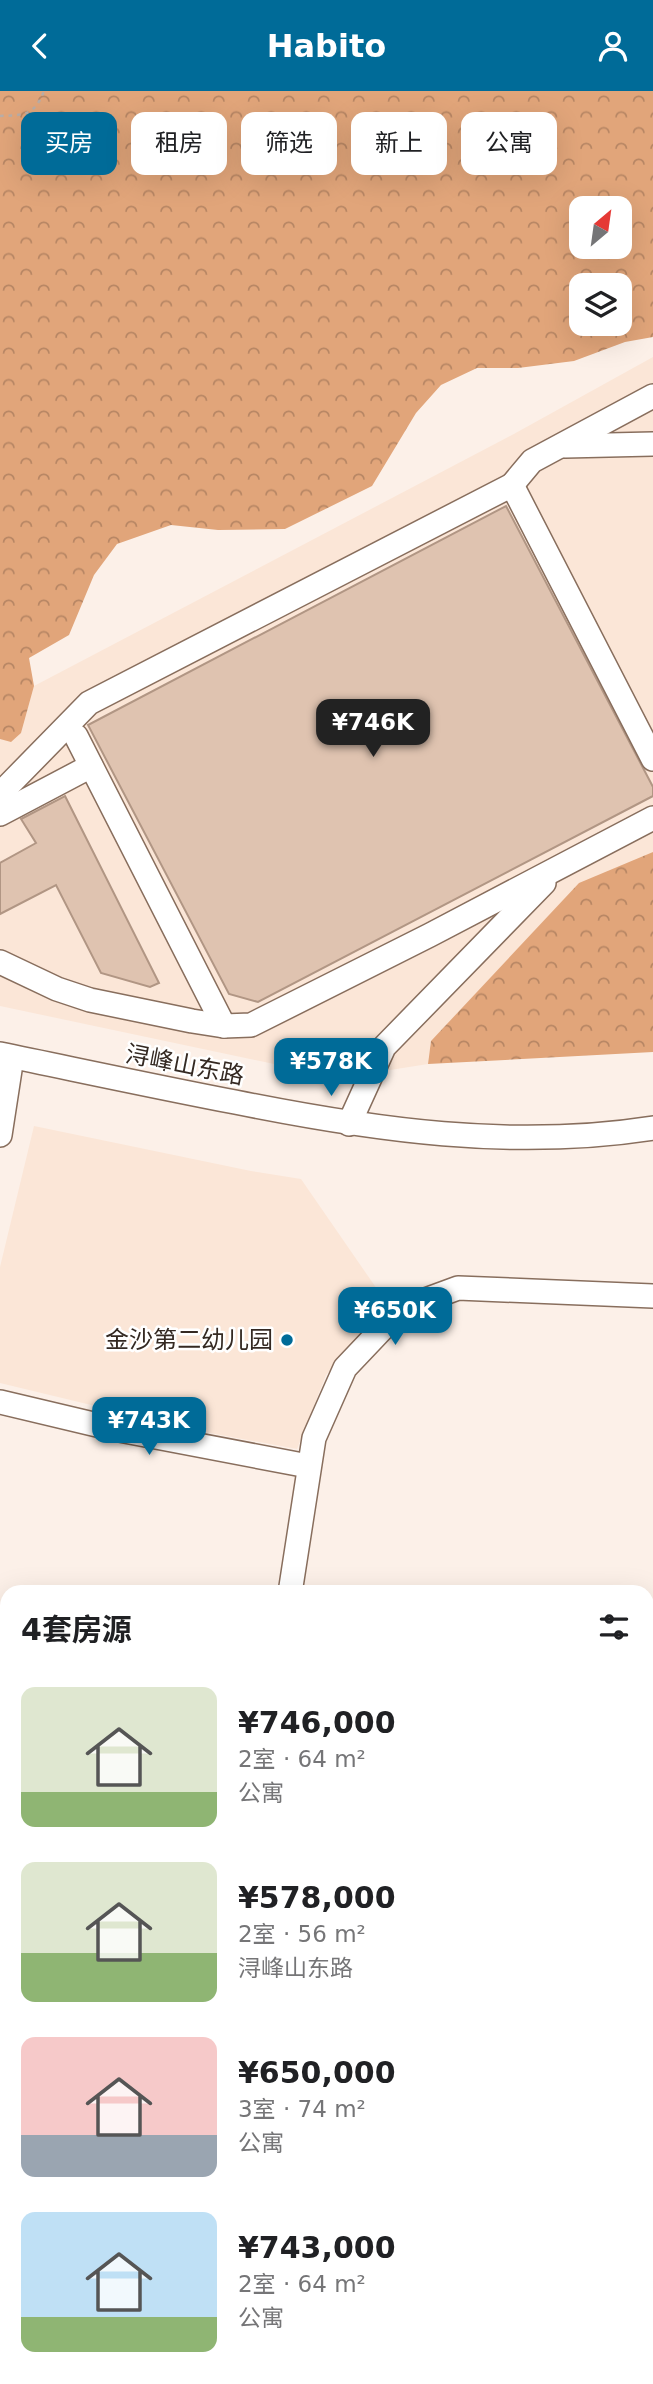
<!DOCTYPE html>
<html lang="zh">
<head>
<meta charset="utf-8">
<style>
  :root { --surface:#fff; --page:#f6f6f6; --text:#202124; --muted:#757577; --accent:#006b98 }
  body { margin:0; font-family:"DejaVu Sans","Noto Sans SC",sans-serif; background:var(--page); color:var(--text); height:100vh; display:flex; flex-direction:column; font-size:26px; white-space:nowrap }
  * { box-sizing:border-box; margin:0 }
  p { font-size:23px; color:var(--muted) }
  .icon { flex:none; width:38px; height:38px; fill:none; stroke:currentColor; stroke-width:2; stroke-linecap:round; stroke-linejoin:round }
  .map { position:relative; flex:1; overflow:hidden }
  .side { position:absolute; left:0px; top:1494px; width:654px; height:800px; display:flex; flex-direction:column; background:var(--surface); border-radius:21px 21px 0 0; box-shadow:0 7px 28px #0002 }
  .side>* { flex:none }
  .guide { position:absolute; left:21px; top:21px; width:612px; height:63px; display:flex; gap:14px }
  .needle { width:46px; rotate:29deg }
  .fabs { position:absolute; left:569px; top:105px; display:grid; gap:14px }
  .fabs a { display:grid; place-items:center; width:63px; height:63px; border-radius:14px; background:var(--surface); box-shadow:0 7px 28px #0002; font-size:35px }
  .price { position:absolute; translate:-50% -60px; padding:0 16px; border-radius:14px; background:var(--accent); color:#fff; font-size:23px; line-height:46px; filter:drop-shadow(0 2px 4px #0008) }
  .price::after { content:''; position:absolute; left:50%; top:42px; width:21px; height:16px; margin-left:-10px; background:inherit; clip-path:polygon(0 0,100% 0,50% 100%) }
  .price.selected { background:#222; color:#fff }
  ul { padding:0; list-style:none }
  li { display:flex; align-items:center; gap:21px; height:175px; padding:0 21px }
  li span { display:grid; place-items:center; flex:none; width:196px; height:140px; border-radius:14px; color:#555 }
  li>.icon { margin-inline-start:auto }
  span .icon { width:84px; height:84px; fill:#fffc; stroke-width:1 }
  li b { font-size:30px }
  h2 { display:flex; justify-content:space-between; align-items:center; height:84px; padding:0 21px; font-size:30px }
  .chip { padding:0 24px; border-radius:14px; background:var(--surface); box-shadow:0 7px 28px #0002; font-size:24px; line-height:63px }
  .chip.selected { background:var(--accent); color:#fff }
  header { display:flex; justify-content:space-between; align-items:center; height:91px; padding:0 21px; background:var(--accent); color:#fff; font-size:32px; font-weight:700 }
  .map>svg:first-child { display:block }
</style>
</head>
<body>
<header><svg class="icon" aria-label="back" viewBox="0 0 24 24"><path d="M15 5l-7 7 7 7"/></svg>Habito<svg class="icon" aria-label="person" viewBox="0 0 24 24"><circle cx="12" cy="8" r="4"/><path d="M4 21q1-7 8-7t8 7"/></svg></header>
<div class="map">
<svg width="653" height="2293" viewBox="0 0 653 2293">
  <defs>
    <pattern id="forest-crowns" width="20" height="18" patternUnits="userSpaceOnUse" patternTransform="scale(1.75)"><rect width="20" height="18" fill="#e1a57a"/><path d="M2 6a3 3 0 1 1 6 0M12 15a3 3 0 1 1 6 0" fill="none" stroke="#b78664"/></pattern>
  </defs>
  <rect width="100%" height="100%" fill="#fcf0e8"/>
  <g fill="#fbe6d7">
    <polygon points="653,266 653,761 640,768 431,950 428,973 340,987 0,915 0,648 21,642 34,595 512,344"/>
    <polygon points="34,1035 251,1080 301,1088 388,1214 326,1284 297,1358 199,1340 0,1292 0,1176"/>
    <polygon points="0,1933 7,1934 7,2197 0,2196"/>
  </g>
  <g fill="url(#forest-crowns)" fill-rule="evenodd">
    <path d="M0 0H653V246L625 251 574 270 518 277H477L441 294 416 322 372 395 285 438 218 439 171 434 117 453 94 484 69 544 29 567 34 595 21 642 11 651 0 648ZM581 117H620V156H581ZM581 194H620V233H581Z"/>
    <polygon points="653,761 653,961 428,973 431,950 579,792"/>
  </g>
  <g fill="#dfc3b0" stroke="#b19684" stroke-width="2">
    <polygon points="506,415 653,696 653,705 258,911 229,903 88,634"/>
    <polygon points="65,705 159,892 150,896 101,882 56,794 0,823 0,772 36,752 21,728"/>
  </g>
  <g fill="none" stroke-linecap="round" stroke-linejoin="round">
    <g stroke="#886e5d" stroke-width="26">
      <g id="minor">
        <polyline points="565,355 653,353"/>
        <polyline points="512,394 532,370 653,305"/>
        <polyline points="76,645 224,935"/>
        <polyline points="0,703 89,612 512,394 653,668"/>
        <polyline points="0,723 91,675"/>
        <polyline points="0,871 57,898 90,909 192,930 224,935 251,934 430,844 653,727"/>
        <path d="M0 963C78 979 157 996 235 1011 374 1039 512 1059 653 1037"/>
        <polyline points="349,1033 384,956 544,792"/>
        <polyline points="0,1044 12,966"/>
        <polyline points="0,1311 114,1338 308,1375"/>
        <polyline points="290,1502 314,1347 345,1277 401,1218 458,1197 653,1205"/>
        <polyline points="648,1812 653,1803"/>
        <polyline points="0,1927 7,1927"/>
        <polyline points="648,2229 653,2227"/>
        <polyline points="648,2263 653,2261"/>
        <polyline points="381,2287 383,2293"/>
        <polyline points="0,2292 2,2293"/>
        <polyline points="361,2293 365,2287"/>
        <polyline points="518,2293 529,2287"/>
        <polyline points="584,2293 596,2287"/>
      </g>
    </g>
    <path stroke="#b9ada6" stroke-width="2.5" stroke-dasharray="3.5 5" stroke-linecap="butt" d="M0 25C25 24 34 25 44 0"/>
    <use href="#minor" stroke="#fff" stroke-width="23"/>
  </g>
  <circle fill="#006b98" stroke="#fff" stroke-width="2.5" cx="287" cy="1249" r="7"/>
  <g text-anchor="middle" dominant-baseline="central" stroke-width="5" stroke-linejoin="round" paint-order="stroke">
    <g font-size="24" fill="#342922" stroke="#fff">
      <text transform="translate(185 974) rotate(11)">浔峰山东路</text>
    </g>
    <g font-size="24" fill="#342922" stroke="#fff" text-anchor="end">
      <text x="273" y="1249">金沙第二幼儿园</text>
    </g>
  </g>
</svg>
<div class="fabs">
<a><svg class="needle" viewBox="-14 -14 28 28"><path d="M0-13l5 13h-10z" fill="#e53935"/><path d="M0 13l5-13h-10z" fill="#757577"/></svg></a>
<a><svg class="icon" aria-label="layers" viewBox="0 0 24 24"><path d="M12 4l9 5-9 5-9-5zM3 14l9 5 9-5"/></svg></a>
</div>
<b class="price selected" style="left:373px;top:668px">¥746K</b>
<b class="price" style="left:331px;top:1007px">¥578K</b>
<b class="price" style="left:395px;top:1256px">¥650K</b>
<b class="price" style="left:149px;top:1366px">¥743K</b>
<div class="guide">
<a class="chip selected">买房</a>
<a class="chip">租房</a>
<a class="chip">筛选</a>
<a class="chip">新上</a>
<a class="chip">公寓</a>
</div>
<section class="side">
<h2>4套房源<svg class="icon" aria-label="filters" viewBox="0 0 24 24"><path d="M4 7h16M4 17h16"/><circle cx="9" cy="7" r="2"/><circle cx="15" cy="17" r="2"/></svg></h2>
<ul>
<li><span style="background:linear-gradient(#dfe7d0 75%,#8fb573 0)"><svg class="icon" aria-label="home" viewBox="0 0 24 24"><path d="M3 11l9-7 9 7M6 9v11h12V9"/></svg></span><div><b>¥746,000</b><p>2室 · 64 m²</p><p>公寓</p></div></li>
<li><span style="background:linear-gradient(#dfe7d0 65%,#8fb573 0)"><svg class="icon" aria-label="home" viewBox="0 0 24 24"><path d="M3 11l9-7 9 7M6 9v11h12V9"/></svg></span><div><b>¥578,000</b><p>2室 · 56 m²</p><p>浔峰山东路</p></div></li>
<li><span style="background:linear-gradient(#f6c9c9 70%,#9aa5b1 0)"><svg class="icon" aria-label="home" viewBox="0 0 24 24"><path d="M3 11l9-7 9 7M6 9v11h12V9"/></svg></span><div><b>¥650,000</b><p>3室 · 74 m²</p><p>公寓</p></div></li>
<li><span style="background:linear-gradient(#bfe0f5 75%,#8fb573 0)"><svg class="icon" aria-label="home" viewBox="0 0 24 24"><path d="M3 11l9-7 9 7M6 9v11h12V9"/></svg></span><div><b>¥743,000</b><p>2室 · 64 m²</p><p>公寓</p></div></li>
</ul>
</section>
</div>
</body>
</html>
